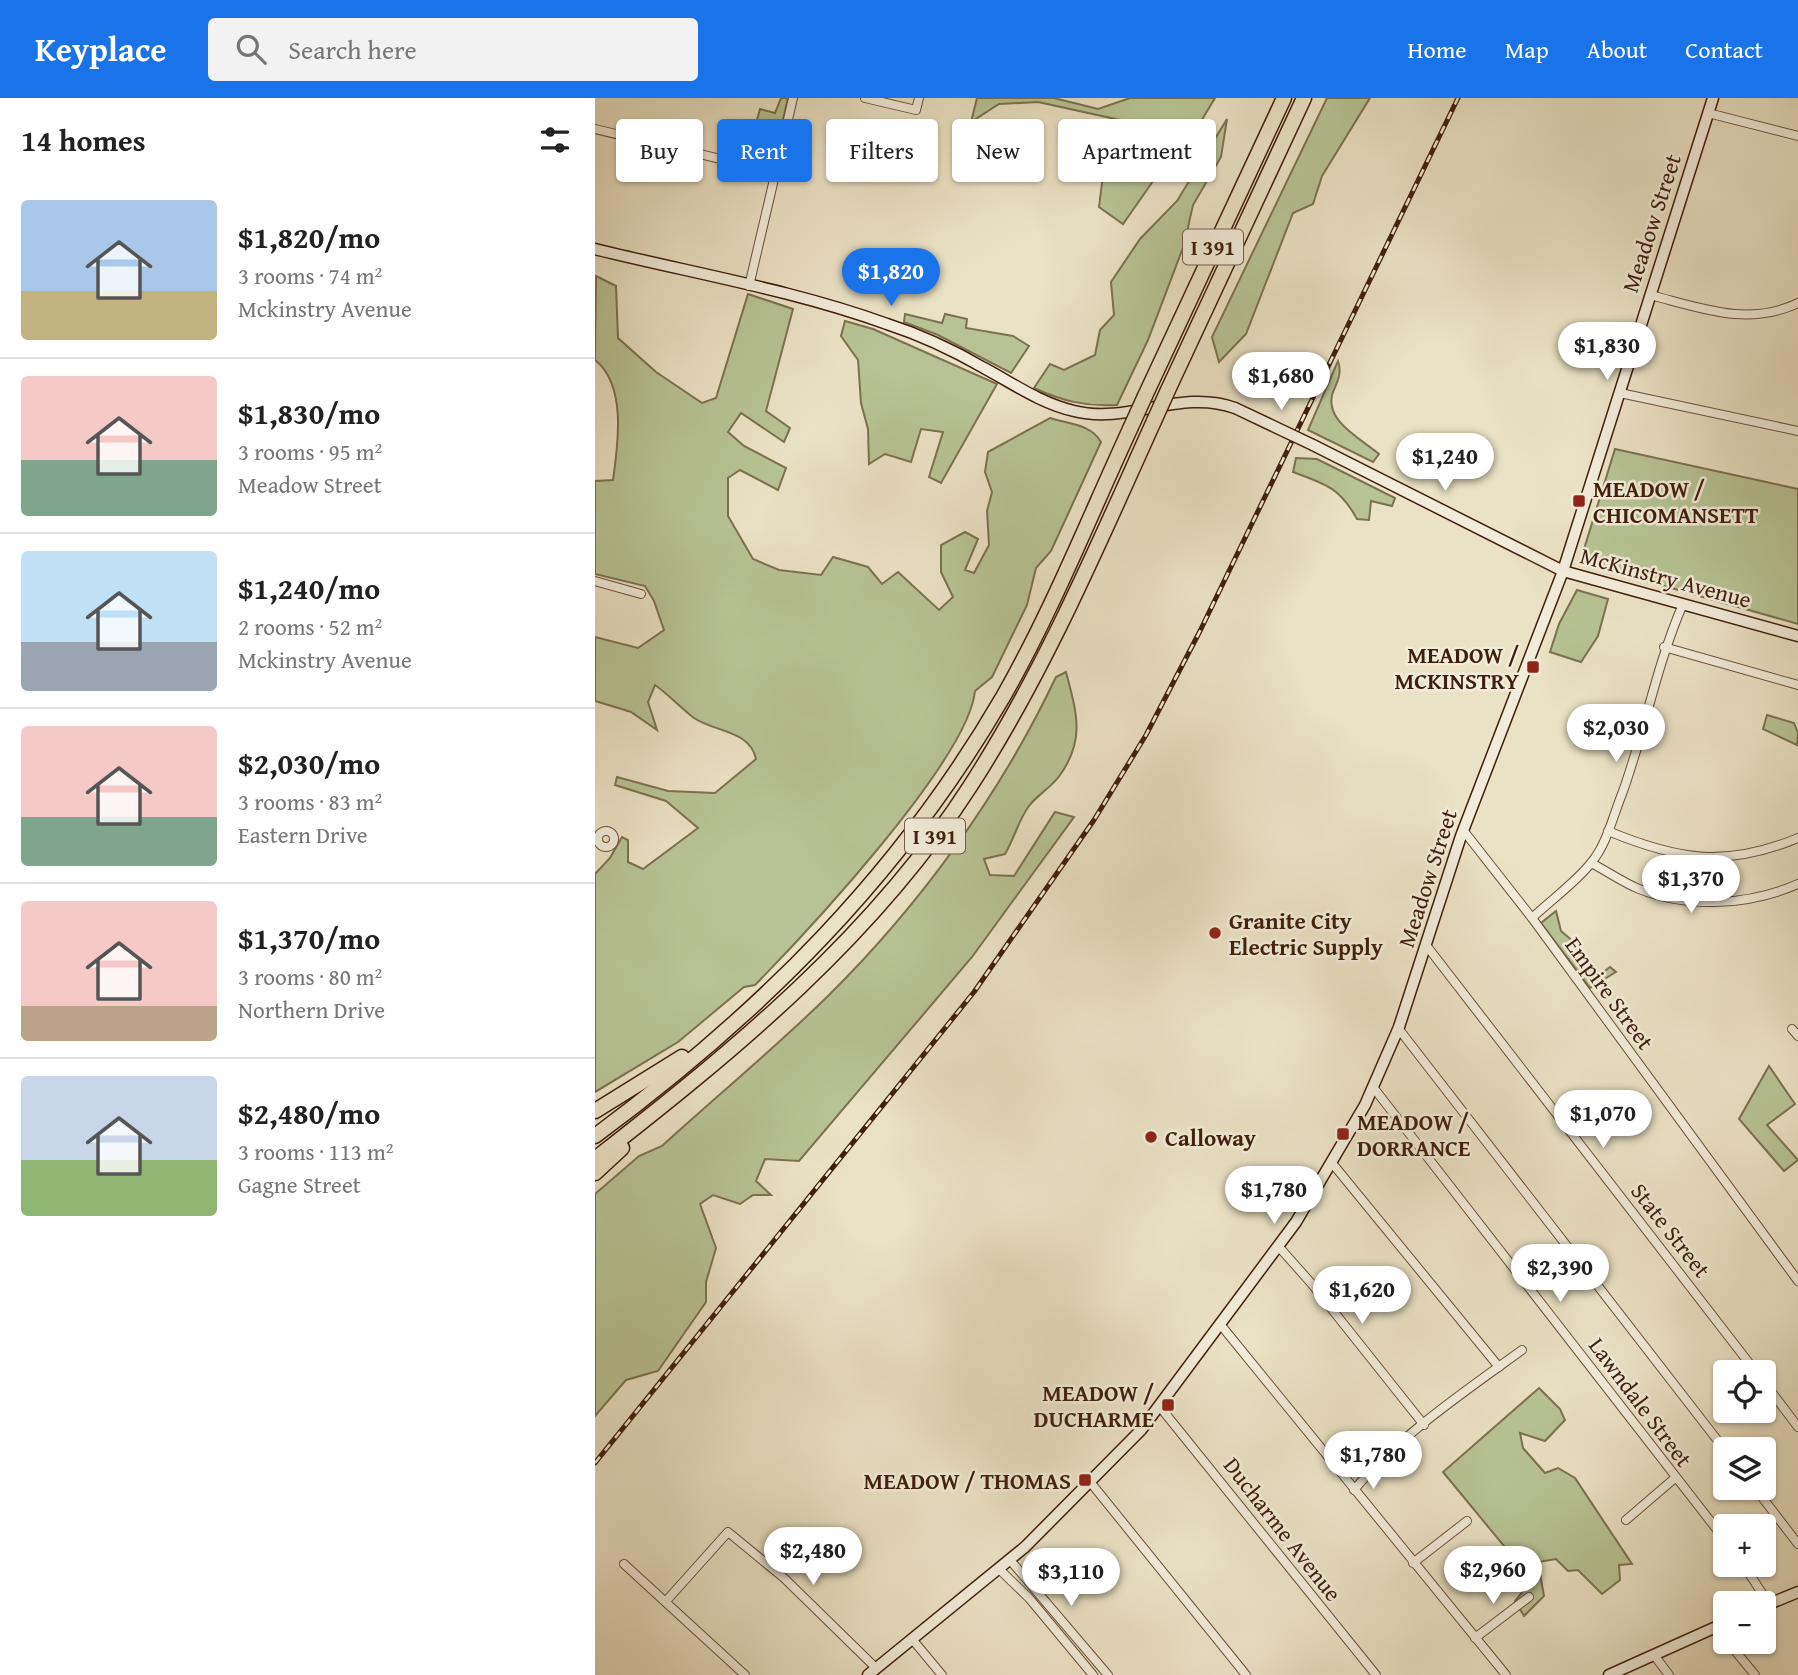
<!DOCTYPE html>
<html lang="en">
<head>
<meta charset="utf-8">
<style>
  :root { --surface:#fff; --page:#f2f2f2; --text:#222; --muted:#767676; --line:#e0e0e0; --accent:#1a73e8 }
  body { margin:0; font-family:"Gentium Book Plus",serif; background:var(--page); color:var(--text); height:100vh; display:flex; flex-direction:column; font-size:26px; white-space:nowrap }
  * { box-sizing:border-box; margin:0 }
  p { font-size:23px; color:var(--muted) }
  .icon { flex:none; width:38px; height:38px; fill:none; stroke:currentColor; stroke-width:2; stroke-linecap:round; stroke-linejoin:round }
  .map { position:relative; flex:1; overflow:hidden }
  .details { display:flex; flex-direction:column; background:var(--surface); width:595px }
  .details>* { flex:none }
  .hud { position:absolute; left:21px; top:21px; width:665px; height:63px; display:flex; gap:14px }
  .controls { position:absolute; left:1118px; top:1262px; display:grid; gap:14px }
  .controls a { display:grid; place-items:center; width:63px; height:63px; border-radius:7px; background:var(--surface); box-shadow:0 2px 5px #0004; font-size:35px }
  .price { position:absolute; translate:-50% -60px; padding:0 16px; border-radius:24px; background:#fff; color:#222; font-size:23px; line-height:46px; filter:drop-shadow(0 2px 4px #0008) }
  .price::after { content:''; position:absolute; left:50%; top:42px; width:21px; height:16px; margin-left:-10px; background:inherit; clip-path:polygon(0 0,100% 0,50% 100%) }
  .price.on { background:var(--accent); color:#fff }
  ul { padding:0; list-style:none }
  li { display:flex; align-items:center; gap:21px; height:175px; padding:0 21px }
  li+li { border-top:2px solid var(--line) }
  li span { display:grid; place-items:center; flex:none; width:196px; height:140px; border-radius:7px; color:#555 }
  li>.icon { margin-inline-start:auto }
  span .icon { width:84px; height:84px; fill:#fffc; stroke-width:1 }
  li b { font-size:30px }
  h2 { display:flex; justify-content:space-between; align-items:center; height:84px; padding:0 21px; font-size:30px }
  .tag { padding:0 24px; border-radius:7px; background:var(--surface); box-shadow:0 2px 5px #0004; font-size:24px; line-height:63px }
  .tag.on { background:var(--accent); color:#fff }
  header { display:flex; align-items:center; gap:42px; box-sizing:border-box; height:98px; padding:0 35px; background:var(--accent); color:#fff }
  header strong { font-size:33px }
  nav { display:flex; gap:38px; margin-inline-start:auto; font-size:24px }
  .search { width:490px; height:63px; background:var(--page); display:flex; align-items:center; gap:18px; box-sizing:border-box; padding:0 24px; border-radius:7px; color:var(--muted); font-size:26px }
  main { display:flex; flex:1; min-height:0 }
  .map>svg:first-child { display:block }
</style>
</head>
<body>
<header>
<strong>Keyplace</strong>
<div class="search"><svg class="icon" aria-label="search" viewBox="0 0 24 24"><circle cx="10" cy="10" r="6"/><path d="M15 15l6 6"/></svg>Search here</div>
<nav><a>Home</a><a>Map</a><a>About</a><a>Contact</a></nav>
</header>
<main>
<section class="details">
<h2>14 homes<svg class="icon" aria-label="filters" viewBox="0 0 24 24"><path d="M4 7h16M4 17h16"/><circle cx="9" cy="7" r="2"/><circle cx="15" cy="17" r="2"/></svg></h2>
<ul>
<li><span style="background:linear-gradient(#a9c7e8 65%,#c2b280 0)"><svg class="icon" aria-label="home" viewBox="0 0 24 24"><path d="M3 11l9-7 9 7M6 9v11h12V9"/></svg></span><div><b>$1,820/mo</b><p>3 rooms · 74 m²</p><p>Mckinstry Avenue</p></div></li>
<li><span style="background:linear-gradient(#f6c9c9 60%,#7fa58c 0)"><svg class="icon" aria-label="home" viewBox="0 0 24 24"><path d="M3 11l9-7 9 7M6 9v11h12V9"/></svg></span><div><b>$1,830/mo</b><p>3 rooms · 95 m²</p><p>Meadow Street</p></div></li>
<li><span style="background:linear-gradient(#bfe0f5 65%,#9aa5b1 0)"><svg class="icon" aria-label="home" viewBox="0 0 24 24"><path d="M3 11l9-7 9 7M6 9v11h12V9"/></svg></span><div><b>$1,240/mo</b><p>2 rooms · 52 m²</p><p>Mckinstry Avenue</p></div></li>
<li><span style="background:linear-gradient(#f6c9c9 65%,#7fa58c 0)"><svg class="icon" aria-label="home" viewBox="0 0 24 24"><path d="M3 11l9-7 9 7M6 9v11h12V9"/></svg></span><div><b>$2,030/mo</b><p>3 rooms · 83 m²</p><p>Eastern Drive</p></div></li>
<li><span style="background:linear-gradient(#f6c9c9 75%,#b9a48a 0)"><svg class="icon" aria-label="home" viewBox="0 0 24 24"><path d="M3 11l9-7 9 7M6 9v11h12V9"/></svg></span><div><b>$1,370/mo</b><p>3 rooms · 80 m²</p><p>Northern Drive</p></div></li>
<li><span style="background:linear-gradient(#c9d6e8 60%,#8fb573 0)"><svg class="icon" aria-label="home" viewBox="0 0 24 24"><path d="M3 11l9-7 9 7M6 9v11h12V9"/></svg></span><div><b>$2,480/mo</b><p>3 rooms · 113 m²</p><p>Gagne Street</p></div></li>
</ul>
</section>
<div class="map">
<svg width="1203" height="1577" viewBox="0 0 1203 1577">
  <rect width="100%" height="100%" fill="#eae2c4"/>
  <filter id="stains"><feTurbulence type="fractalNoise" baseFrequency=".00286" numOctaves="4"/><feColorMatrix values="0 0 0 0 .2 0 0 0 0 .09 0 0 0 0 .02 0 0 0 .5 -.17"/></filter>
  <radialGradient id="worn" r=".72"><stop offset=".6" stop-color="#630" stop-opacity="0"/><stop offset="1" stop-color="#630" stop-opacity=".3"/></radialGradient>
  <g fill="#b7c394" stroke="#7c714f" stroke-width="2">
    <polygon points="186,0 193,0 184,39 179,39 179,26 162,22 165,11 180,15"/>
    <polygon points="382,0 459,0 503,11 535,0 620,0 602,30 570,66 528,126 504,109 507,85 504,67 534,24 443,4 404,6 376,24"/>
    <polygon points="732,0 775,0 727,78 718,106 698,115 651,236 624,264 617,239"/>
    <path d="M632 21 626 59 598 107 589 147 553 242 522 307C492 309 467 303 439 290L455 266 469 272 500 257 505 232 519 217 516 184 545 141 582 103Z"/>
    <polygon points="175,42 182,44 176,67 153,63 155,51 175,55 177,45"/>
    <path d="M1 178 21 188 23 240 61 274 107 305 121 300 153 196 198 211 171 313 195 330 189 344 146 315 133 334 149 348 191 370 183 392 145 372 133 380V418L158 461 184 472 226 477 238 459 273 469 287 486 303 474 344 512 358 499 346 474V447L370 434 383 441 370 472 379 475 394 447 392 413 397 394 390 374 393 354 455 320C473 326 496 326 506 344L456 453 441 470 432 507 397 579 380 593C373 662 212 834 160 887L149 889 83 944 0 994V776L15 760 27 739 33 742V764L48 771 103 730 71 703 20 687 22 679 73 693 120 695 161 661C155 632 119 634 99 620 85 609 74 597 60 587L53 604 62 632 36 614 0 603V539L43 550 69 532 59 503 50 488 0 476V383L18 382C23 347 32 287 0 262Z"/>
    <polygon points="310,216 347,225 350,216 372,221 371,230 418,238 434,248 416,275 343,237 309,224"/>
    <polygon points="250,223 278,231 402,286 346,385 334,379 348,334 326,331 316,364 290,356 274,366 273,331 266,305 263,262 246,238"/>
    <path d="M743 263C747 275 743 282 738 294 728 322 765 340 784 356L778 364 713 332Z"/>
    <polygon points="1020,351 1203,391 1203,526 985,464"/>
    <path d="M701 360 722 361 800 400 797 408 776 403 774 422 762 421C745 390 731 386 698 374Z"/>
    <polygon points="982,492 1013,501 1003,538 986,564 955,554 964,526"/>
    <path d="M471 574C481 613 491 641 465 677 457 689 443 696 434 708 424 721 419 741 410 756L389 761 395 777 419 778 460 714 479 719 377 859 204 1063 170 1061 161 1083 176 1097H158L145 1106 118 1097 105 1106 121 1150 111 1184V1204L63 1273 31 1282 0 1318V1096L44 1058 67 1048C122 998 180 950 233 898 325 807 405 697 461 579Z"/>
    <polygon points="1172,617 1199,625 1203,635 1202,647 1168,631"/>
    <polygon points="961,813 966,833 979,844 984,855 980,861 987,870 995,870 1003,878 1015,869 1021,874 995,890 946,825"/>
    <polygon points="1174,968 1200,1006 1172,1027 1203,1062 1189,1073 1144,1021"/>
    <polygon points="944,1290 965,1311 970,1322 950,1343 925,1335 928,1350 950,1375 963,1370 980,1380 1037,1466 1024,1467 1025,1482 1007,1496 983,1472 973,1473 961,1461 943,1464 949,1498 929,1518 920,1503 937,1482 848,1374"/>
  </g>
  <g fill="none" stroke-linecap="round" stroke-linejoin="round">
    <g stroke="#6a5038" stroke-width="10">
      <g id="street">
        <polyline points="270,0 321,12 324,0"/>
        <polyline points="1113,15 1203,38"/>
        <polyline points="0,31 180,74"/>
        <polyline points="154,188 198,0"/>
        <path d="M1055 197C1106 210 1153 229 1203 205"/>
        <polyline points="1025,295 1203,333"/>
        <polyline points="0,483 46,496"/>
        <polyline points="1069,549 1203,587"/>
        <polyline points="868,732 937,820 1203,1183"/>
        <circle cx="11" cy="741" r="8"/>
        <path d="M1013 733C1083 762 1131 770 1203 740"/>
        <path d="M996 765C1012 773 1027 784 1044 791 1094 811 1155 807 1203 786"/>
        <path d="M937 820C957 801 979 786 996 765 1012 746 1018 718 1027 696 1050 633 1061 568 1088 506"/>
        <polyline points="831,847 1161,1274"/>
        <polyline points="803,930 1130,1352"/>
        <polyline points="1197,931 1203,938"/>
        <polyline points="778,989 1130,1442"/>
        <polyline points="737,1065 904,1269"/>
        <polyline points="684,1149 716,1185 829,1327"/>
        <polyline points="625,1226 911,1577"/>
        <polyline points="1169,1284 1203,1329"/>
        <polyline points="565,1309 781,1577"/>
        <polyline points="496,1385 651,1577"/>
        <polyline points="1160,1390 1203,1446"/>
        <path d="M759 1392C805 1337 869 1294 927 1252"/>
        <polyline points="1031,1422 1080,1380"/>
        <polyline points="415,1462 513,1577"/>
        <polyline points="818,1465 872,1423"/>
        <polyline points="29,1466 150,1577"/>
        <polyline points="1148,1466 1174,1506"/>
        <polyline points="404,1471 434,1500 498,1577"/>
        <polyline points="72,1502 133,1434 189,1480 281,1570"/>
        <polyline points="880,1540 934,1499"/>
        <polyline points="317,1541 347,1577"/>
        <polyline points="1133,1544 1160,1577"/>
        <polyline points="1059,1557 1074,1577"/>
      </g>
    </g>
    <g stroke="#401f0a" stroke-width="13">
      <g id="secondary">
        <path d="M0 151C97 175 198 192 292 226 326 237 358 252 389 270 419 286 445 305 479 313 534 327 585 290 640 310"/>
        <polyline points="718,347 968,473 1203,538"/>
        <polyline points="1169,1508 1203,1494"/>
        <polyline points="273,1577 430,1449 546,1332 701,1124 770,1007 804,929 866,738 968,473 1118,0"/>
        <polyline points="1014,1577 1130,1525"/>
      </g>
    </g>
    <g stroke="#401f0a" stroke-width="17">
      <g id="highway">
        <polyline points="573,292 709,0"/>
        <polyline points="550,298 689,0"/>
        <polyline points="0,1013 87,959"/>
        <path d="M0 1038C166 915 304 778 408 599 457 513 494 420 535 331"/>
        <path d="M0 1061C141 951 279 838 376 687 450 572 503 447 559 323"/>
        <polyline points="0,1075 27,1050"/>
      </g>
    </g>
    <use href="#street" stroke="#f1ecd9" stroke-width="8"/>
    <use href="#secondary" stroke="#f1ecd9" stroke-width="10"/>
    <use href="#highway" stroke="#eae2c4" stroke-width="14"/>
    <g stroke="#401f0a" stroke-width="5">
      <polyline id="rail" points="0,1365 379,894 499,722 551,637 605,533 863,0"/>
    </g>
    <use href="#rail" stroke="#f1ecd9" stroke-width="2.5" stroke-dasharray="8" stroke-linecap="butt"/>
    <g stroke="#401f0a" stroke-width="13" stroke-linecap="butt">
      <polyline id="secondary-bridge" points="640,310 718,347"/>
    </g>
    <g stroke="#401f0a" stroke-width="17" stroke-linecap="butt">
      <g id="highway-bridge">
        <polyline points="559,323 573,292"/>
        <polyline points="535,331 550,298"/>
      </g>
    </g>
    <use href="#secondary-bridge" stroke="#f1ecd9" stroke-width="10"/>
    <use href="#highway-bridge" stroke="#eae2c4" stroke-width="14"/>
  </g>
  <g fill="#8f2418" stroke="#f1ecd9" stroke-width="2.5">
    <rect x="977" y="396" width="14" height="14" rx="3.5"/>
    <rect x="931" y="562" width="14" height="14" rx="3.5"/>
    <circle cx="620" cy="835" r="7"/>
    <rect x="741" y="1029" width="14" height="14" rx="3.5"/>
    <circle cx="556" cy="1039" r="7"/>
    <rect x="566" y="1300" width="14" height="14" rx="3.5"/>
    <rect x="483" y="1375" width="14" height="14" rx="3.5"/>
  </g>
  <g text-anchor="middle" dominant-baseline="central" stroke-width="5" stroke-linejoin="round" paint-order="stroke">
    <g fill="#f1ecd9" stroke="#755c48" stroke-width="2">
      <rect x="588" y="131.5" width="60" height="35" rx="5"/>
      <rect x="310" y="720.5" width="60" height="35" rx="5"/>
    </g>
    <g font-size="21" font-weight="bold" fill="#401f0a">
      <text x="618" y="149">I 391</text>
      <text x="340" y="738">I 391</text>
    </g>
    <g font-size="23" fill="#401f0a" stroke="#f1ecd9">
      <text transform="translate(1056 125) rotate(-72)">Meadow Street</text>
      <text transform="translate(1071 479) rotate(15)">McKinstry Avenue</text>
      <text transform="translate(832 780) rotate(-72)">Meadow Street</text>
      <text transform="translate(1015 895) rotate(54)">Empire Street</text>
      <text transform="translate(1076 1132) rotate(52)">State Street</text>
      <text transform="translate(1046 1304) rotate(53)">Lawndale Street</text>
      <text transform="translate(688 1431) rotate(52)">Ducharme Avenue</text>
    </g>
    <g font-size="23" font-weight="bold" fill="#401f0a" stroke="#f1ecd9" text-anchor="start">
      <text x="998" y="390">MEADOW /<tspan x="998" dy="26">CHICOMANSETT</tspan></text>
      <text x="924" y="556" text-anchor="end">MEADOW /<tspan x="924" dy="26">MCKINSTRY</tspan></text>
      <text x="634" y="822">Granite City<tspan x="634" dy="26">Electric Supply</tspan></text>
      <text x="762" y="1023">MEADOW /<tspan x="762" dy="26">DORRANCE</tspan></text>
      <text x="570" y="1039">Calloway</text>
      <text x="559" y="1294" text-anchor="end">MEADOW /<tspan x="559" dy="26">DUCHARME</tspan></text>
      <text x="476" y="1382" text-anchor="end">MEADOW / THOMAS</text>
    </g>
  </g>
  <rect width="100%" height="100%" filter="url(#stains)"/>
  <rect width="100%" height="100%" fill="url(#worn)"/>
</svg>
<div class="controls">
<a><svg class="icon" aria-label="locate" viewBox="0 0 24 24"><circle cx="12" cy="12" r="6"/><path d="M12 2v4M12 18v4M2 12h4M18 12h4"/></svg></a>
<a><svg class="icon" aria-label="layers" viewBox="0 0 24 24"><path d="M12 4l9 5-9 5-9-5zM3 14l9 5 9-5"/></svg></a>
<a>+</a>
<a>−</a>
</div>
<b class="price on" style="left:296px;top:210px">$1,820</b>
<b class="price" style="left:1012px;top:284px">$1,830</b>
<b class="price" style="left:686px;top:314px">$1,680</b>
<b class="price" style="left:850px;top:395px">$1,240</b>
<b class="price" style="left:1021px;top:666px">$2,030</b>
<b class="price" style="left:1096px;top:817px">$1,370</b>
<b class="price" style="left:1008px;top:1052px">$1,070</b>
<b class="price" style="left:679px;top:1128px">$1,780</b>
<b class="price" style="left:965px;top:1206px">$2,390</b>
<b class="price" style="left:767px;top:1228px">$1,620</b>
<b class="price" style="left:778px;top:1393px">$1,780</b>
<b class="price" style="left:218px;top:1489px">$2,480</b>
<b class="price" style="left:898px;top:1508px">$2,960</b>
<b class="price" style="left:476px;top:1510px">$3,110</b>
<div class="hud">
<a class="tag">Buy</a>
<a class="tag on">Rent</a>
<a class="tag">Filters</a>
<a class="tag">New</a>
<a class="tag">Apartment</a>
</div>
</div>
</main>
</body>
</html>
